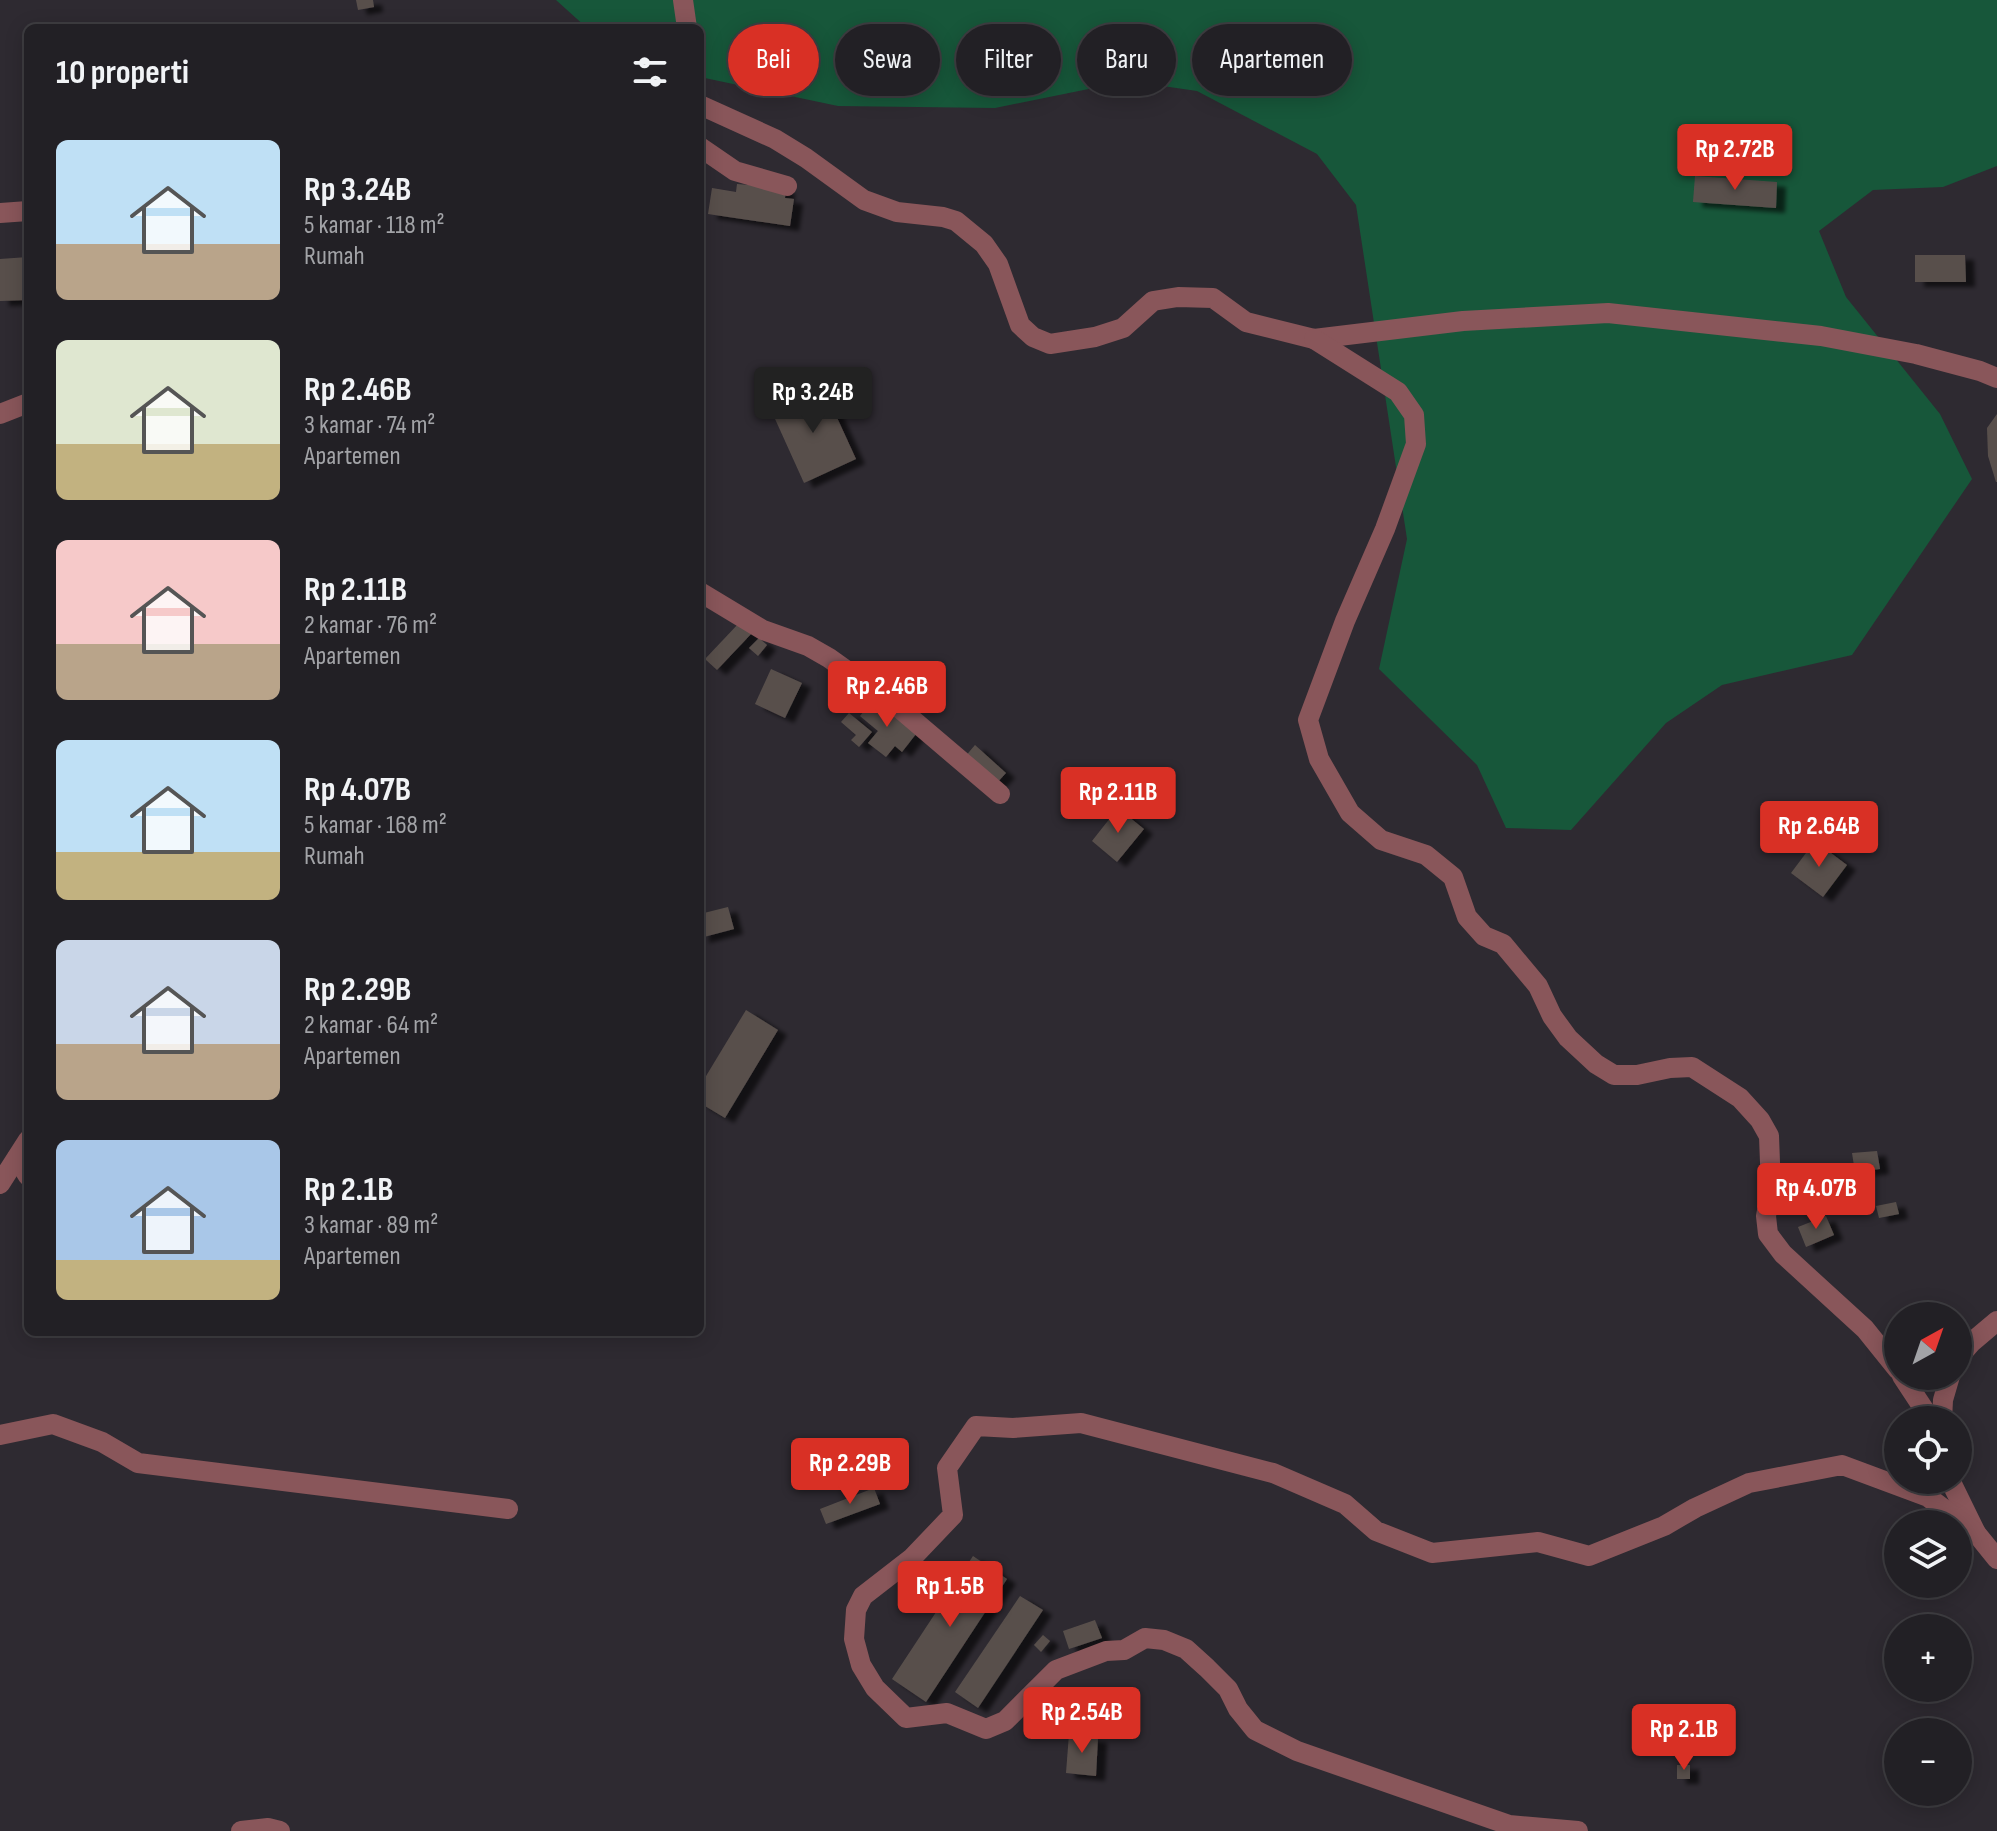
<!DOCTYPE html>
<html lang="id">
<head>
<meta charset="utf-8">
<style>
  :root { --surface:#222025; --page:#2e2d32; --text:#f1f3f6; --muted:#a2a3a7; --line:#3f3e42; --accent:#d93025 }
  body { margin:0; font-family:"Sofia Sans Condensed",sans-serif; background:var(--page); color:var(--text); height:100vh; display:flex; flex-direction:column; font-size:30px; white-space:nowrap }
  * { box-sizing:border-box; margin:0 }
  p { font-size:26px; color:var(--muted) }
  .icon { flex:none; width:44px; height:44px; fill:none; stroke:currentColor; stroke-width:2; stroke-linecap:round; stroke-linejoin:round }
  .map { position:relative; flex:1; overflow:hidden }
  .panel { position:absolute; left:24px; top:24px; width:680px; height:1312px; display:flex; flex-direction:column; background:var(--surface); border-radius:12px; box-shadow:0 4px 20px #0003,0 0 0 2px var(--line) }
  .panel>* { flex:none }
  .guide { position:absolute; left:728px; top:24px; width:760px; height:72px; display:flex; gap:16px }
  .needle { width:52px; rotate:40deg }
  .tools { position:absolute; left:1884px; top:1302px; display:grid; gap:16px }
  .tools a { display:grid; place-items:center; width:88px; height:88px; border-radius:50%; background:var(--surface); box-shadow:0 4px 20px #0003,0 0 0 2px var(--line); font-size:40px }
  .price { position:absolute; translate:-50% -68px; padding:0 18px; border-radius:8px; background:var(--accent); color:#fff; font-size:26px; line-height:52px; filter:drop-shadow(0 2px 4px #0008) }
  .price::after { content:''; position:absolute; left:50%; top:48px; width:24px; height:18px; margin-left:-12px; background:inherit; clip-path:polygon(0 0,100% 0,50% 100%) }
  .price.active { background:#222; color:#fff }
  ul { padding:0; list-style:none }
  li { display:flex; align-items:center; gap:24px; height:200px; padding:0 32px }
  li span { display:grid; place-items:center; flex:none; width:224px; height:160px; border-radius:12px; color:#555 }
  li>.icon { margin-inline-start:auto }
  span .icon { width:96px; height:96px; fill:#fffc; stroke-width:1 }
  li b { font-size:34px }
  h2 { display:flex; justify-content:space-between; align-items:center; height:96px; padding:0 32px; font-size:34px }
  .tag { padding:0 28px; border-radius:36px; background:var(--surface); box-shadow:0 4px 20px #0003,0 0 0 2px var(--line); font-size:28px; line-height:72px }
  .tag.active { background:var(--accent); color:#fff }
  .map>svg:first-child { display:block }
</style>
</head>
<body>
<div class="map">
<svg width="1997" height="1831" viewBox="0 0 1997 1831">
  <defs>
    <filter id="shadow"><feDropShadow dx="9" dy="5" stdDeviation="2" flood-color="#0009"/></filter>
  </defs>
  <rect width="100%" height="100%" fill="#2e2a31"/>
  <polygon fill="#17573a" points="556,0 1997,0 1997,166 1943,187 1873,190 1819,231 1846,297 1940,414 1972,479 1852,655 1722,685 1666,723 1571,830 1506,828 1477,765 1379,669 1407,539 1356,205 1317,154 1197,91 1128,81 995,108 838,106 700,77 700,28 587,28"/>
  <g fill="#59504c" filter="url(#shadow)">
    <polygon points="356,0 373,0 374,7 358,10"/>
    <polygon points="1695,176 1777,182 1776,208 1693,202"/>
    <polygon points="737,184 786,188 785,198 794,199 790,226 708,214 712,188 736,192"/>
    <polygon points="1915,255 1965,255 1966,282 1915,282"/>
    <polygon points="28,257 28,300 0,301 0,259"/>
    <polygon points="823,387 856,459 804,483 771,410"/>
    <polygon points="1997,414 1997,482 1996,482 1988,456 1987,428"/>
    <polygon points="740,622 752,633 717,670 705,659"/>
    <polygon points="759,638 767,645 758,656 749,648"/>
    <polygon points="771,669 802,683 785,718 755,704"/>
    <polygon points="874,699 916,734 902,752 895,746 886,757 868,743 878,731 860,716"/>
    <polygon points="849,713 872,732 859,747 851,740 856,735 841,722"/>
    <polygon points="975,745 1006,773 994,786 964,758"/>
    <polygon points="1118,808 1144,829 1117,862 1092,841"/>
    <polygon points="1815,841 1847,865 1823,897 1791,873"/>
    <polygon points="728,907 734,929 700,938 700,914"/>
    <polygon points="746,1010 778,1030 725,1118 700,1103 700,1086"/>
    <polygon points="1877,1151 1880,1169 1855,1172 1852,1153"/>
    <polygon points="1896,1202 1899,1214 1879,1218 1876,1206"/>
    <polygon points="1826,1216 1834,1235 1806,1247 1798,1227"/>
    <polygon points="874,1488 880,1504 826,1524 820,1509"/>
    <polygon points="973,1556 1007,1579 926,1702 892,1679"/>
    <polygon points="1020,1596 1043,1610 978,1708 955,1692"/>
    <polygon points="1095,1620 1102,1638 1069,1649 1063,1631"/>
    <polygon points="1043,1635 1050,1641 1041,1652 1034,1645"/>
    <polygon points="1069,1734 1098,1738 1096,1776 1066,1773"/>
    <rect x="1677" y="1765" width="13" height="14"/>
  </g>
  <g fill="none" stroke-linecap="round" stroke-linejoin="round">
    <g stroke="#89565a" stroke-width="20">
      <polyline points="683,0 687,28"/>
      <polyline points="700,105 775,139 806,158 864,200 897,212 943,217 956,221 984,244 998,264 1020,325 1033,337 1050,344 1095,337 1123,328 1153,301 1178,297 1213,298 1246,322 1314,339 1463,321 1608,313 1821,336 1916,354 1980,371 1997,378"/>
      <polyline points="700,147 735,171 787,186"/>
      <polyline points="0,213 28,211"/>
      <polyline points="1314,339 1398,392 1414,415 1416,444 1385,529 1345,621 1308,720 1319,759 1350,813 1381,840 1426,855 1453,877 1467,917 1484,936 1503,944 1538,986 1552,1016 1568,1038 1596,1064 1614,1075 1637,1075 1670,1068 1692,1067 1740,1098 1760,1120 1769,1136 1771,1189 1766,1216 1768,1234 1783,1254 1865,1329 1898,1370"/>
      <polyline points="0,414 28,403"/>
      <polyline points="700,592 763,630 808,646 829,658 899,708 1000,794"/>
      <polyline points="17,1158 28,1176"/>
      <polyline points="0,1184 28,1140"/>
      <polyline points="1958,1358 1972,1342 1997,1321"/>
      <polyline points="1902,1376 1931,1420"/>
      <polyline points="1942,1420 1943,1400 1950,1376"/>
      <polyline points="0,1435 53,1424 102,1442 138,1463 508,1509"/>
      <polyline points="1950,1480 1976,1533 1997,1559"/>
      <polyline points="241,1831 268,1828 280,1831"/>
      <polyline points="1578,1831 1509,1825 1297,1751 1255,1730 1238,1709 1228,1689 1207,1668 1186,1649 1164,1640 1145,1638 1124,1650 1106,1651 1056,1670 1005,1721 986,1729 947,1713 906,1718 875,1688 861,1665 854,1639 856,1610 863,1596 912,1558 953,1515 947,1468 976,1426 1013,1428 1081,1423 1273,1473 1345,1504 1376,1531 1432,1553 1538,1542 1589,1556 1664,1526 1695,1508 1749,1483 1842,1465 1928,1497 1976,1533"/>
    </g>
  </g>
</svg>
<div class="tools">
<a><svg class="needle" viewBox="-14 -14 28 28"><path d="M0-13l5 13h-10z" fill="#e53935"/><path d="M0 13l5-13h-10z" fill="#a2a3a7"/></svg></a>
<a><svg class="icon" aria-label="locate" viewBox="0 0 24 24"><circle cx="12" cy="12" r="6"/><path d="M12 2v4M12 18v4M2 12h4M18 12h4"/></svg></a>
<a><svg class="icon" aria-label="layers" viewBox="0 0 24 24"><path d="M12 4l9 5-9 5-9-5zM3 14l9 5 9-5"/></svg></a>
<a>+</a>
<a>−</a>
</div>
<b class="price" style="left:1735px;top:192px">Rp 2.72B</b>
<b class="price active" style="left:813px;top:435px">Rp 3.24B</b>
<b class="price" style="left:887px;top:729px">Rp 2.46B</b>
<b class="price" style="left:1118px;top:835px">Rp 2.11B</b>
<b class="price" style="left:1819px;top:869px">Rp 2.64B</b>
<b class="price" style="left:1816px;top:1231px">Rp 4.07B</b>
<b class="price" style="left:850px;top:1506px">Rp 2.29B</b>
<b class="price" style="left:950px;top:1629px">Rp 1.5B</b>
<b class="price" style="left:1082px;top:1755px">Rp 2.54B</b>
<b class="price" style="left:1684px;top:1772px">Rp 2.1B</b>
<div class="guide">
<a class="tag active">Beli</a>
<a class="tag">Sewa</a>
<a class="tag">Filter</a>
<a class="tag">Baru</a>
<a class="tag">Apartemen</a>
</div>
<section class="panel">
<h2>10 properti<svg class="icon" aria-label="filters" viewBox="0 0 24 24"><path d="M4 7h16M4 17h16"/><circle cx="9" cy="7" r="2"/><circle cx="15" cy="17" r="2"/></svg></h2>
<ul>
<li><span style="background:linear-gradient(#bfe0f5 65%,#b9a48a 0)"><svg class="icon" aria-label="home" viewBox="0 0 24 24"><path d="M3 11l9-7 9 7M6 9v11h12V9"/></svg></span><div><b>Rp 3.24B</b><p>5 kamar · 118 m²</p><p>Rumah</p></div></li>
<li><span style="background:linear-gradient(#dfe7d0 65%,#c2b280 0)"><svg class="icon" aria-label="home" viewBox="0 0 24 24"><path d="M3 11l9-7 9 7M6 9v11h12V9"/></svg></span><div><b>Rp 2.46B</b><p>3 kamar · 74 m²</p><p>Apartemen</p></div></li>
<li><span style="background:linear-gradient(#f6c9c9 65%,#b9a48a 0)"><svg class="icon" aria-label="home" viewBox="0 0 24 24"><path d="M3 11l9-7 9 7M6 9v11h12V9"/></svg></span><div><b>Rp 2.11B</b><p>2 kamar · 76 m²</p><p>Apartemen</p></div></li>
<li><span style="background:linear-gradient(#bfe0f5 70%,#c2b280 0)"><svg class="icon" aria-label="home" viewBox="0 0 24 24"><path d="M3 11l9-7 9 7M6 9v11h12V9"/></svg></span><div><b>Rp 4.07B</b><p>5 kamar · 168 m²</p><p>Rumah</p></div></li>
<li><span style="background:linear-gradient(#c9d6e8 65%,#b9a48a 0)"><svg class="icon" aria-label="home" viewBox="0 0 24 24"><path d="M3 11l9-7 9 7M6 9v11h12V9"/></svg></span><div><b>Rp 2.29B</b><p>2 kamar · 64 m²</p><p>Apartemen</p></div></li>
<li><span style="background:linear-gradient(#a9c7e8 75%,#c2b280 0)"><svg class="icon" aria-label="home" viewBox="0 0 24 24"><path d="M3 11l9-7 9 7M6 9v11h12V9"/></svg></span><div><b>Rp 2.1B</b><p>3 kamar · 89 m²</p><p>Apartemen</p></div></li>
</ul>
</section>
</div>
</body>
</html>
